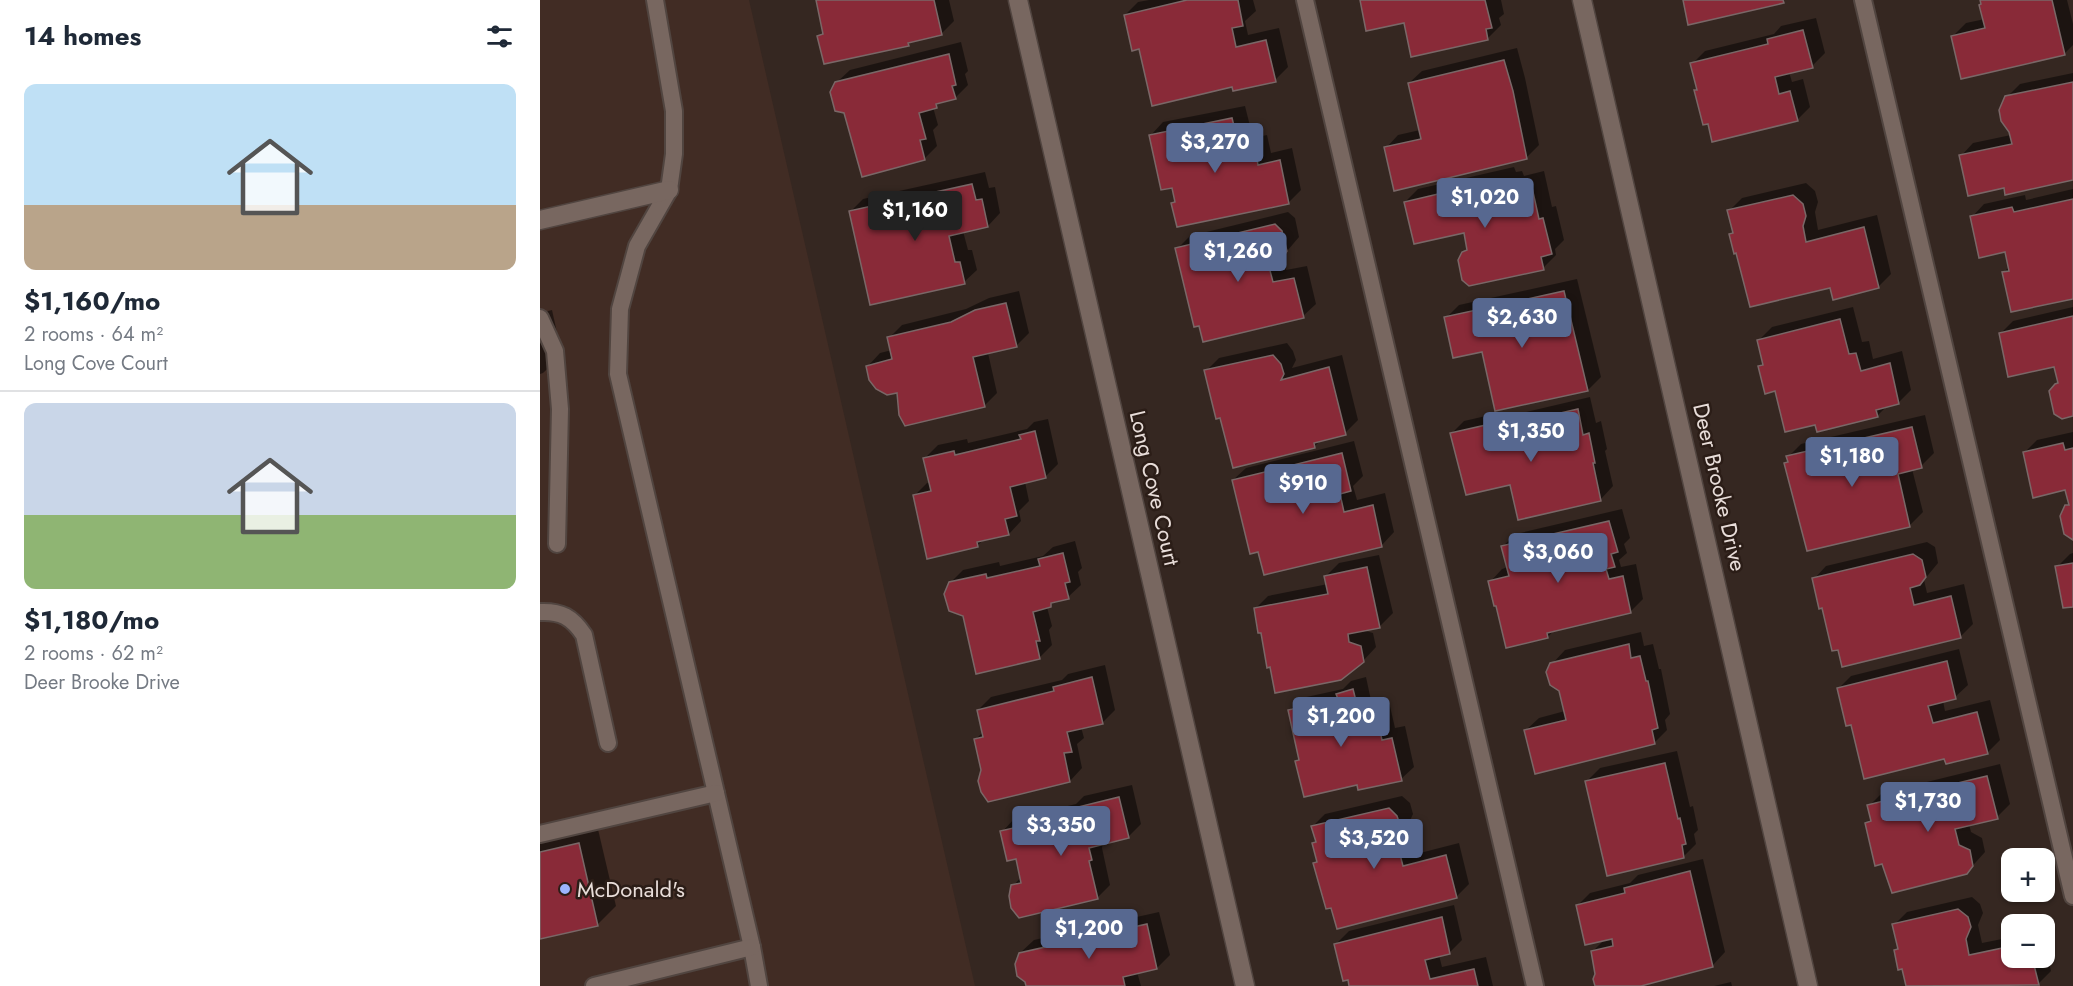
<!DOCTYPE html>
<html lang="en">
<head>
<meta charset="utf-8">
<style>
  :root { --surface:#fff; --page:#f6f6f7; --text:#1f2937; --muted:#747a83; --line:#e0e1e3; --accent:#576890 }
  body { margin:0; font-family:Jost,sans-serif; background:var(--page); color:var(--text); height:100vh; display:flex; flex-direction:column; font-size:22px; white-space:nowrap }
  * { box-sizing:border-box; margin:0 }
  p { font-size:20px; color:var(--muted) }
  .icon { flex:none; width:33px; height:33px; fill:none; stroke:currentColor; stroke-width:2; stroke-linecap:round; stroke-linejoin:round }
  .map { position:relative; flex:1; overflow:hidden }
  .drawer { display:flex; flex-direction:column; background:var(--surface); width:540px }
  .drawer>* { flex:none }
  .controls { position:absolute; left:1461px; top:848px; display:grid; gap:12px }
  .controls a { display:grid; place-items:center; width:54px; height:54px; border-radius:12px; background:var(--surface); box-shadow:0 2px 4px #0004; font-size:30px }
  .price { position:absolute; translate:-50% -51px; padding:0 14px; border-radius:6px; background:var(--accent); color:#fff; font-size:20px; line-height:39px; filter:drop-shadow(0 2px 3px #0008) }
  .price::after { content:''; position:absolute; left:50%; top:36px; width:18px; height:14px; margin-left:-9px; background:inherit; clip-path:polygon(0 0,100% 0,50% 100%) }
  .price.selected { background:#222; color:#fff }
  ul { padding:0; list-style:none }
  li { display:grid; align-content:center; gap:12px; height:318px; padding:0 24px }
  li+li { border-top:2px solid var(--line) }
  li span { display:grid; place-items:center; height:186px; border-radius:12px; color:#555 }
  li>.icon { margin-inline-start:auto }
  span .icon { width:108px; height:108px; fill:#fffc; stroke-width:1 }
  li b { font-size:26px }
  h2 { display:flex; justify-content:space-between; align-items:center; height:72px; padding:0 24px; font-size:26px }
  main { display:flex; flex:1; min-height:0 }
  .map>svg:first-child { display:block }
</style>
</head>
<body>
<main>
<section class="drawer">
<h2>14 homes<svg class="icon" aria-label="filters" viewBox="0 0 24 24"><path d="M4 7h16M4 17h16"/><circle cx="9" cy="7" r="2"/><circle cx="15" cy="17" r="2"/></svg></h2>
<ul>
<li><span style="background:linear-gradient(#bfe0f5 65%,#b9a48a 0)"><svg class="icon" aria-label="home" viewBox="0 0 24 24"><path d="M3 11l9-7 9 7M6 9v11h12V9"/></svg></span><div><b>$1,160/mo</b><p>2 rooms · 64 m²</p><p>Long Cove Court</p></div></li>
<li><span style="background:linear-gradient(#c9d6e8 60%,#8fb573 0)"><svg class="icon" aria-label="home" viewBox="0 0 24 24"><path d="M3 11l9-7 9 7M6 9v11h12V9"/></svg></span><div><b>$1,180/mo</b><p>2 rooms · 62 m²</p><p>Deer Brooke Drive</p></div></li>
</ul>
</section>
<div class="map">
<svg width="1533" height="986" viewBox="0 0 1533 986">
  <rect width="100%" height="100%" fill="#352721"/>
  <polygon fill="#412c24" points="0,0 209,0 435,986 0,986"/>
  <g fill="#0007">
    <polygon points="278,0 409,0 414,21 401,34 372,40 368,45 279,36 284,31"/>
    <polygon points="609,0 713,0 716,11 705,21 708,35 739,28 748,67 735,80 693,86 600,47 585,15 598,2"/>
    <polygon points="821,0 961,0 964,14 959,18 961,25 948,38 872,55 865,21"/>
    <polygon points="1441,0 1527,0 1533,24 1533,45 1524,54 1413,36 1426,23 1445,19"/>
    <polygon points="1276,18 1285,53 1272,66 1249,72 1252,82 1263,79 1270,107 1257,120 1169,122 1156,91 1158,89 1152,64 1165,51 1234,34 1241,26"/>
    <polygon points="421,42 428,71 425,74 428,85 415,98 401,101 393,107 398,125 393,130 397,146 384,159 296,83 310,70"/>
    <polygon points="977,48 985,78 999,145 986,158 846,148 858,135 880,130 869,83 882,71"/>
    <polygon points="1533,73 1533,178 1466,187 1421,156 1433,143 1471,135 1467,97 1480,84"/>
    <polygon points="705,106 713,138 727,135 731,153 752,148 761,190 748,203 633,203 636,200 634,186 611,135 623,122"/>
    <polygon points="974,167 976,172 982,171 984,176 1004,171 1012,207 1016,206 1024,240 1015,249 1016,255 1003,268 923,253 928,247 925,231 865,202 878,189"/>
    <polygon points="445,172 449,188 455,187 460,213 448,226 423,231 428,250 432,250 437,270 424,282 310,212 323,199"/>
    <polygon points="1266,183 1275,191 1278,202 1275,212 1278,230 1337,215 1351,274 1338,287 1291,286 1198,252 1190,234 1194,231 1189,211 1202,198"/>
    <polygon points="1533,189 1533,297 1464,272 1470,266 1466,250 1432,217 1444,204 1485,195 1486,200"/>
    <polygon points="748,212 755,218 759,237 742,257 746,270 767,266 776,304 763,316 637,249 650,236"/>
    <polygon points="1037,279 1061,377 1048,390 943,350 906,318 919,305"/>
    <polygon points="479,291 489,333 476,346 448,353 457,393 444,406 366,424 358,405 358,391 328,366 340,353 352,350 349,338 362,325 426,309 449,298"/>
    <polygon points="1313,307 1322,342 1329,341 1333,359 1362,351 1371,390 1358,403 1348,405 1337,416 1276,423 1236,390 1219,367 1224,362 1219,340 1232,327"/>
    <polygon points="1533,307 1533,415 1516,385 1519,382 1515,365 1460,334 1473,321"/>
    <polygon points="12,310 22,355 3,373 0,374 0,313"/>
    <polygon points="747,343 753,351 756,360 752,368 802,355 818,420 805,433 782,439 774,447 681,416 666,371 679,358"/>
    <polygon points="1050,397 1056,423 1061,421 1067,449 1065,451 1073,486 1061,499 971,483 911,434 924,421 959,413 960,418"/>
    <polygon points="1385,415 1394,453 1381,466 1372,469 1383,512 1370,525 1268,549 1246,463 1249,460 1248,457 1261,444"/>
    <polygon points="508,419 518,464 505,477 485,482 489,501 479,511 481,521 469,534 444,539 437,546 374,496 387,483 390,482 385,458 398,445 427,439 428,443 487,429 494,422"/>
    <polygon points="1533,432 1533,538 1527,506 1530,503 1526,489 1484,453 1497,440"/>
    <polygon points="814,441 823,476 813,486 817,500 845,493 854,532 842,545 719,550 693,480 706,468"/>
    <polygon points="1082,509 1090,538 1084,544 1087,553 1079,560 1081,567 1096,564 1103,599 1090,612 1015,629 1008,637 950,582 962,569 968,567 963,546 976,534"/>
    <polygon points="535,541 542,568 538,572 541,585 528,597 516,600 507,607 512,626 509,630 512,645 499,658 424,615 410,583 423,570 459,562 460,566 503,556 513,547"/>
    <polygon points="1387,542 1395,547 1398,563 1384,580 1387,593 1424,584 1433,624 1420,637 1299,648 1274,579 1286,566"/>
    <polygon points="1533,553 1533,605 1517,567 1530,554"/>
    <polygon points="839,555 853,613 840,626 822,630 833,633 836,647 823,661 715,609 728,596 788,584 786,576 799,563"/>
    <polygon points="1101,632 1104,646 1113,644 1119,669 1121,669 1130,714 1125,720 1127,730 1114,743 986,730 999,718 1025,711 1012,664 1025,650"/>
    <polygon points="1419,649 1428,685 1415,697 1403,701 1405,711 1450,700 1460,740 1447,753 1405,757 1312,723 1298,689 1311,676"/>
    <polygon points="565,665 575,710 562,723 541,727 544,738 537,744 542,768 530,781 443,770 435,740 443,732 438,710 451,697 522,680 528,674"/>
    <polygon points="826,677 832,705 849,702 855,728 865,726 874,767 861,779 818,783 756,761 760,757 749,711 762,698 803,689 811,681"/>
    <polygon points="1137,751 1150,807 1153,806 1158,830 1154,834 1156,844 1143,857 1047,781 1060,768"/>
    <polygon points="1460,764 1470,804 1457,817 1429,824 1431,832 1442,838 1445,852 1427,872 1326,823 1332,818 1329,806 1342,793"/>
    <polygon points="592,785 601,824 588,837 563,843 562,848 570,885 557,898 473,886 481,877 477,857 462,832 474,819 536,804 544,796"/>
    <polygon points="862,796 870,803 873,814 868,825 876,854 919,843 929,884 916,897 792,906 775,863 778,860 774,843 777,840 773,826 785,814"/>
    <polygon points="57,825 76,906 58,924 0,937 0,838"/>
    <polygon points="1163,859 1185,952 1173,965 1092,986 1057,986 1057,974 1052,952 1066,938 1037,906 1050,893 1090,883 1098,875"/>
    <polygon points="1432,897 1440,904 1443,913 1438,925 1442,943 1472,937 1472,957 1504,957 1504,944 1511,971 1498,984 1488,986 1368,986 1363,967 1356,950 1359,947 1354,925 1367,912"/>
    <polygon points="914,905 922,940 909,953 899,955 902,967 946,957 953,986 811,986 796,944 809,931"/>
    <polygon points="619,912 630,955 617,968 597,972 601,986 487,986 480,953 494,940"/>
    <polygon points="1191,982 1192,986 1174,986"/>
  </g>
  <g fill="#892a38" stroke="#7a6767" stroke-width="1.5">
    <polygon points="276,0 394,0 402,35 368,43 369,46 284,64 277,36 283,34"/>
    <polygon points="647,0 698,0 703,26 692,28 696,47 726,40 736,82 693,91 692,87 612,106 599,49 592,51 584,15"/>
    <polygon points="820,0 945,0 952,28 946,29 948,40 871,57 864,23 826,31"/>
    <polygon points="1143,0 1243,0 1244,3 1148,25"/>
    <polygon points="1440,0 1512,0 1525,55 1421,79 1411,36 1445,28 1439,5 1441,4"/>
    <polygon points="1263,30 1273,68 1235,77 1239,94 1250,91 1258,121 1172,142 1168,124 1163,125 1154,90 1157,90 1150,63 1228,44 1227,39"/>
    <polygon points="409,54 416,85 412,86 416,99 396,104 397,108 379,113 386,139 380,140 385,160 322,177 304,113 295,111 290,92 295,82"/>
    <polygon points="964,60 973,91 987,159 854,191 844,147 881,139 868,83"/>
    <polygon points="1533,82 1533,180 1465,195 1464,188 1428,196 1419,155 1472,144 1469,132 1461,121 1459,110 1465,96"/>
    <polygon points="692,118 700,150 715,147 718,165 740,160 749,204 637,227 631,203 635,202 632,188 621,190 609,135"/>
    <polygon points="962,179 963,184 970,183 971,188 991,183 999,219 1003,218 1012,254 1001,257 1004,270 929,286 922,280 918,260 922,252 927,250 924,233 874,244 864,202"/>
    <polygon points="432,184 436,200 442,199 448,227 409,236 415,262 420,262 425,284 330,305 309,211"/>
    <polygon points="1253,195 1263,204 1266,216 1263,226 1266,242 1324,227 1339,288 1293,300 1290,288 1210,307 1196,253 1194,254 1189,234 1193,233 1187,210"/>
    <polygon points="1533,199 1533,299 1471,312 1462,272 1469,271 1465,252 1439,258 1430,216 1472,207 1474,212"/>
    <polygon points="735,224 742,231 747,251 742,259 728,263 733,282 754,278 764,318 663,342 659,326 654,327 635,248"/>
    <polygon points="1024,291 1048,391 955,411 942,352 913,358 904,317"/>
    <polygon points="466,303 477,347 433,357 445,407 365,426 359,415 357,393 347,395 336,389 329,380 326,366 352,359 347,337 411,322 435,310"/>
    <polygon points="1533,316 1533,416 1522,419 1514,414 1509,391 1515,384 1518,383 1514,367 1468,377 1459,333"/>
    <polygon points="1300,319 1309,354 1316,353 1321,371 1350,363 1359,404 1336,410 1338,417 1277,432 1275,425 1245,432 1235,391 1225,394 1218,366 1223,365 1217,340"/>
    <polygon points="733,355 741,364 744,374 741,380 789,367 806,435 774,443 775,448 693,468 680,418 676,419 664,370"/>
    <polygon points="1038,409 1043,435 1049,433 1055,463 1053,463 1061,501 978,520 970,485 926,495 910,433 946,425 947,430"/>
    <polygon points="1372,427 1382,468 1358,474 1370,527 1267,551 1244,463 1248,462 1246,456"/>
    <polygon points="495,431 506,478 470,487 477,516 465,519 469,535 437,542 438,547 387,559 373,495 391,491 383,458 414,451 415,455 481,439 479,435"/>
    <polygon points="1523,443 1525,450 1533,448 1533,540 1524,534 1520,516 1525,505 1529,505 1525,490 1493,498 1483,452"/>
    <polygon points="802,453 811,491 800,494 804,512 833,505 842,547 724,575 718,552 710,554 692,480"/>
    <polygon points="1069,521 1078,552 1071,554 1075,567 1066,569 1069,579 1083,576 1091,613 1007,633 1008,638 966,648 956,606 954,606 948,581 969,576 961,546"/>
    <polygon points="523,553 530,582 525,583 529,599 511,603 511,607 493,612 500,641 496,641 500,659 436,674 423,616 409,611 404,594 409,582 446,574 447,578 500,566 498,559"/>
    <polygon points="1373,554 1382,560 1386,577 1380,585 1370,588 1374,605 1411,596 1421,638 1302,667 1298,650 1292,651 1282,608 1279,609 1272,578"/>
    <polygon points="1533,563 1533,607 1523,608 1515,566"/>
    <polygon points="827,567 840,628 808,634 809,642 821,646 824,662 801,680 735,693 730,667 727,668 721,633 718,633 714,608 788,594 784,576"/>
    <polygon points="1089,644 1091,658 1100,656 1106,681 1108,681 1118,728 1112,730 1115,744 995,774 984,730 1026,720 1019,691 1010,685 1006,672 1010,663"/>
    <polygon points="1407,661 1416,699 1388,706 1393,723 1437,712 1448,754 1406,764 1404,759 1324,779 1311,725 1306,726 1297,688"/>
    <polygon points="552,677 563,724 527,732 532,752 524,753 530,782 448,802 441,792 438,781 441,770 434,739 443,737 437,710 514,691 513,687"/>
    <polygon points="813,689 820,717 836,714 842,740 852,738 862,781 818,790 817,785 764,797 755,761 759,760 748,710 798,699 796,694"/>
    <polygon points="1125,763 1138,819 1140,818 1146,844 1142,845 1144,858 1067,876 1045,781"/>
    <polygon points="1447,776 1458,819 1415,829 1419,845 1430,850 1433,866 1427,874 1352,893 1342,864 1335,866 1325,823 1331,821 1327,805"/>
    <polygon points="579,797 589,838 549,848 552,860 549,861 558,899 479,918 471,908 469,896 471,885 481,883 476,859 467,861 460,831 531,815 530,809"/>
    <polygon points="849,808 857,816 861,828 856,839 863,866 906,855 917,898 797,929 791,908 786,909 773,863 777,862 772,843 776,842 771,826"/>
    <polygon points="39,843 58,926 0,939 0,852"/>
    <polygon points="1150,871 1173,967 1101,986 1055,986 1053,979 1055,974 1051,951 1073,946 1072,939 1045,945 1036,905 1085,893 1084,888"/>
    <polygon points="1418,909 1428,917 1431,927 1426,939 1429,955 1472,946 1472,957 1492,957 1499,985 1366,986 1362,969 1358,970 1354,950 1358,949 1352,924"/>
    <polygon points="902,917 910,954 885,960 890,979 934,969 938,986 809,986 808,980 803,981 794,944"/>
    <polygon points="607,924 617,969 583,977 585,986 486,986 485,982 477,976 475,964 479,953"/>
  </g>
  <g fill="none" stroke-linecap="round" stroke-linejoin="round">
    <g stroke="#514540" stroke-width="20">
      <g id="service">
        <polyline points="115,0 134,111 134,154 129,190 97,246 80,309 78,374 212,947 219,986"/>
        <polyline points="765,0 995,986"/>
        <polyline points="1323,0 1533,896"/>
        <polyline points="0,318 15,351 20,409 17,544"/>
        <path d="M0 612C21 611 32 617 44 635L68 743"/>
        <polyline points="0,834 176,793"/>
        <polyline points="54,986 212,947"/>
      </g>
    </g>
    <g stroke="#514540" stroke-width="21">
      <g id="minor">
        <polyline points="478,0 705,986"/>
        <polyline points="1042,0 1268,986"/>
        <polyline points="0,220 129,190"/>
      </g>
    </g>
    <use href="#service" stroke="#786760" stroke-width="16"/>
    <use href="#minor" stroke="#786760" stroke-width="18"/>
  </g>
  <circle fill="#9cb4fd" stroke="#2b1d17" stroke-width="2" cx="25" cy="889" r="6"/>
  <g text-anchor="middle" dominant-baseline="central" stroke-width="5" stroke-linejoin="round" paint-order="stroke">
    <g font-size="22" fill="#e8ddd9" stroke="#2b1d17">
      <text transform="translate(1180 487) rotate(77)">Deer Brooke Drive</text>
      <text transform="translate(615 488) rotate(77)">Long Cove Court</text>
    </g>
    <g font-size="22" fill="#e8ddd9" stroke="#2b1d17" text-anchor="start">
      <text x="37" y="889">McDonald's</text>
    </g>
  </g>
</svg>
<div class="controls">
<a>+</a>
<a>−</a>
</div>
<b class="price" style="left:675px;top:174px">$3,270</b>
<b class="price" style="left:945px;top:229px">$1,020</b>
<b class="price selected" style="left:375px;top:242px">$1,160</b>
<b class="price" style="left:698px;top:283px">$1,260</b>
<b class="price" style="left:982px;top:349px">$2,630</b>
<b class="price" style="left:991px;top:463px">$1,350</b>
<b class="price" style="left:1312px;top:488px">$1,180</b>
<b class="price" style="left:763px;top:515px">$910</b>
<b class="price" style="left:1018px;top:584px">$3,060</b>
<b class="price" style="left:801px;top:748px">$1,200</b>
<b class="price" style="left:1388px;top:833px">$1,730</b>
<b class="price" style="left:521px;top:857px">$3,350</b>
<b class="price" style="left:834px;top:870px">$3,520</b>
<b class="price" style="left:549px;top:960px">$1,200</b>
</div>
</main>
</body>
</html>
